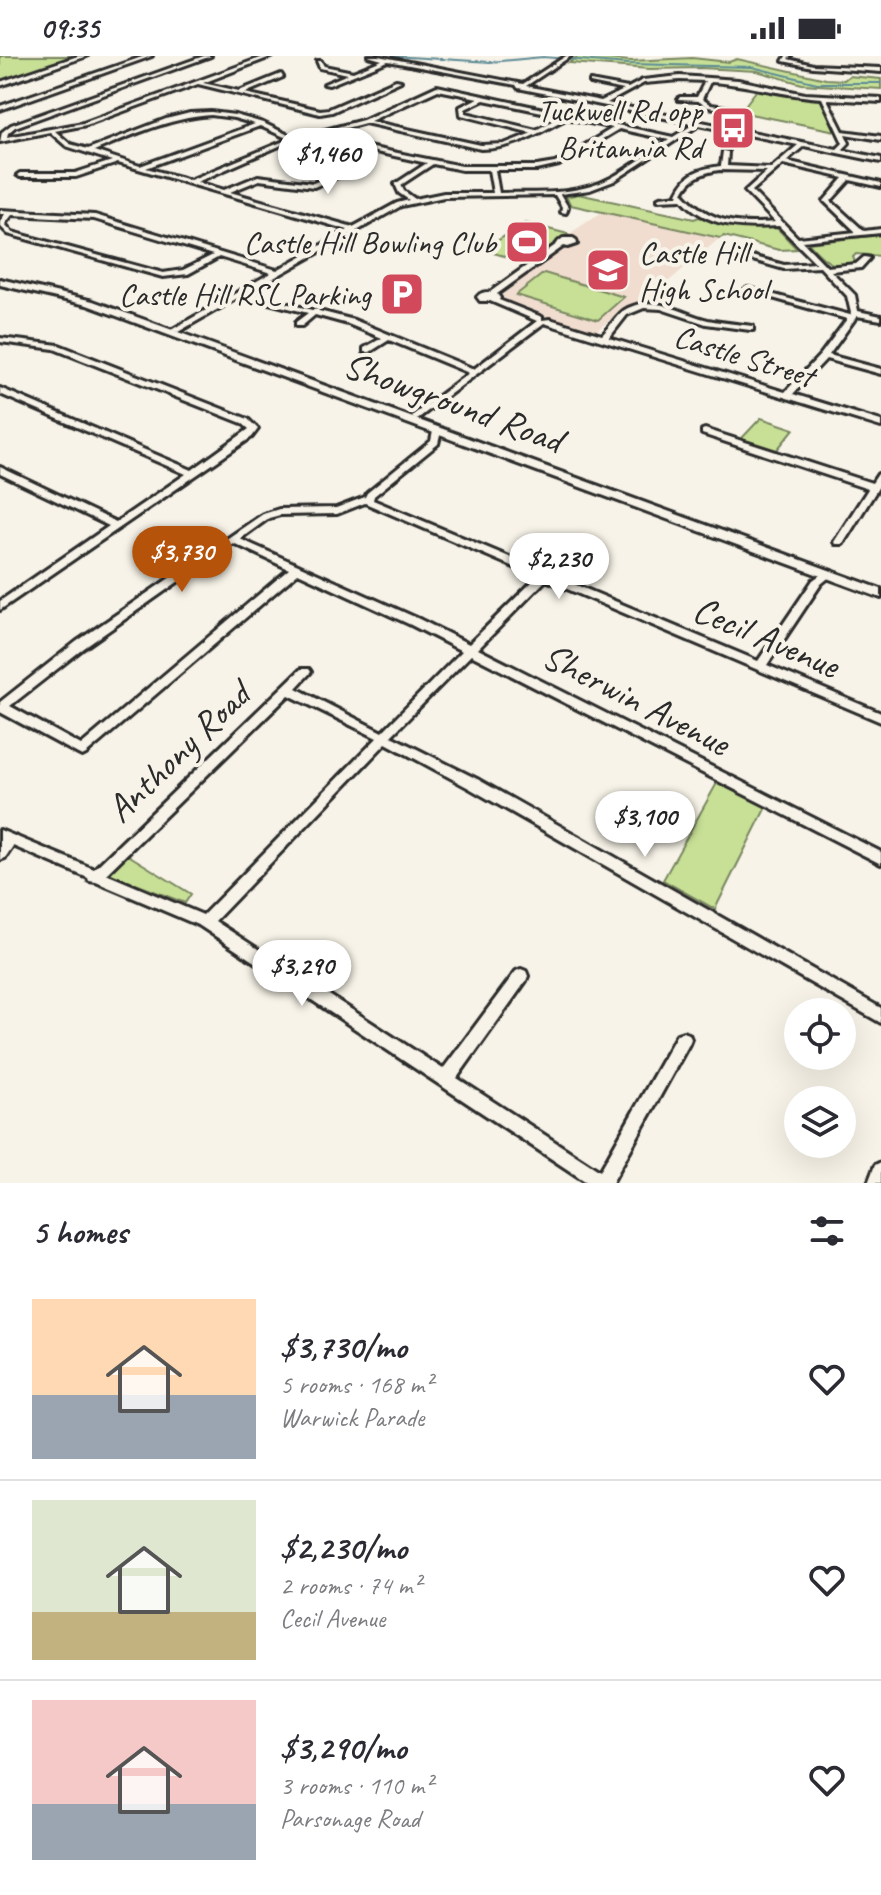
<!DOCTYPE html>
<html lang="en">
<head>
<meta charset="utf-8">
<style>
  :root { --surface:#fff; --page:#f2f2f3; --text:#2b2b33; --muted:#7c7c81; --line:#e1e1e2; --accent:#b45309 }
  body { margin:0; font-family:Caveat,sans-serif; background:var(--page); color:var(--text); height:100vh; display:flex; flex-direction:column; font-size:30px; white-space:nowrap }
  * { box-sizing:border-box; margin:0 }
  p { font-size:26px; color:var(--muted) }
  .icon { flex:none; width:44px; height:44px; fill:none; stroke:currentColor; stroke-width:2; stroke-linecap:round; stroke-linejoin:round }
  .map { position:relative; height:1127px; overflow:hidden }
  .drawer { display:flex; flex-direction:column; background:var(--surface); flex:1 }
  .drawer>* { flex:none }
  .fabs { position:absolute; left:784px; top:942px; display:grid; gap:16px }
  .fabs a { display:grid; place-items:center; width:72px; height:72px; border-radius:50%; background:var(--surface); box-shadow:0 8px 32px #0002; font-size:40px }
  .price { position:absolute; translate:-50% -68px; padding:0 18px; border-radius:28px; background:#fff; color:#222; font-size:26px; line-height:52px; filter:drop-shadow(0 2px 4px #0008) }
  .price::after { content:''; position:absolute; left:50%; top:48px; width:24px; height:18px; margin-left:-12px; background:inherit; clip-path:polygon(0 0,100% 0,50% 100%) }
  .price.on { background:var(--accent); color:#fff }
  ul { padding:0; list-style:none }
  li { display:flex; align-items:center; gap:24px; height:200px; padding:0 32px }
  li+li { border-top:2px solid var(--line) }
  li span { display:grid; place-items:center; flex:none; width:224px; height:160px; border-radius:0px; color:#555 }
  li>.icon { margin-inline-start:auto }
  span .icon { width:96px; height:96px; fill:#fffc; stroke-width:1 }
  li b { font-size:34px }
  h2 { display:flex; justify-content:space-between; align-items:center; height:96px; padding:0 32px; font-size:34px }
  .status { display:flex; justify-content:space-between; align-items:center; height:56px; padding:0 40px; background:var(--surface); direction:ltr }
  .status svg { height:22px; fill:currentColor }
  .map>svg:first-child { display:block }
</style>
</head>
<body>
<div class="status"><b>09:35</b><svg viewBox="0 0 49 12"><path d="M0 12V9h3v3zM5 12V6h3v6zM10 12V3h3v9zM15 12V0h3v12zM26 1h20v11H26zM47 4h2v5h-2z"/></svg></div>
<div class="map">
<svg width="881" height="1127" viewBox="0 0 881 1127">
  <rect width="100%" height="100%" fill="#f7f3e8"/>
  <filter id="ink" filterUnits="userSpaceOnUse"><feTurbulence type="fractalNoise" baseFrequency=".0125" numOctaves="2"/><feDisplacementMap in="SourceGraphic" scale="16" xChannelSelector="R" yChannelSelector="G"/><feConvolveMatrix kernelMatrix="1 2 1 2 8 2 1 2 1" color-interpolation-filters="sRGB"/></filter>
  <g filter="url(#ink)">
    <polygon fill="#f0ddcf" points="602,156 720,182 644,246 629,250 596,275 510,249 501,242 503,235 563,193 578,189 579,185 566,180"/>
    <g fill="#c7e096" stroke="#798660" stroke-width="2">
      <polygon points="0,0 80,0 0,26"/>
      <polygon points="578,0 630,5 692,2 729,6 737,3 826,23 844,24 849,20 881,23 881,33 802,28 757,15 700,12 650,13 569,7"/>
      <polygon points="759,31 820,43 836,75 740,56"/>
      <polygon points="578,138 694,163 699,161 742,172 777,172 797,193 779,194 724,180 720,182 571,149 566,141"/>
      <polygon points="525,167 568,178 528,207 483,194"/>
      <path d="M881 179V200L856 198 853 201 856 208C829 212 827 206 808 187Z"/>
      <polygon points="544,217 624,241 598,264 516,239"/>
      <polygon points="761,362 794,373 776,395 741,383"/>
      <polygon points="717,727 766,751 715,853 663,824"/>
      <polygon points="125,797 191,838 185,847 107,817"/>
    </g>
    <g fill="none" stroke-linecap="round" stroke-linejoin="round">
      <polyline stroke="#5c8a95" stroke-width="2" points="392,0 490,6 543,1 629,8 752,11 817,27 881,27"/>
      <g stroke="#2b2b2b" stroke-width="6">
        <g id="minor">
          <polygon points="145,0 152,0 0,54 0,50"/>
          <path d="M204 0H211L15 71 8 77 7 81 83 67 266 0H273L203 27 239 35 281 18 283 21 245 37 320 54 329 53 396 24 401 25 332 56 320 58 198 28 86 69 55 75 70 88 88 93 166 63 190 57 211 56 235 59 263 67 295 82 363 64 437 30 673 81 694 68 518 32 516 29 388 5 329 29 324 28 348 18 320 12 317 5H321L324 10 353 16 382 4 368 0H378L523 28 566 0H571L526 30 601 45 624 34 590 27V25L628 32 643 24 680 20 738 24 805 38 881 42V46L827 43 843 75 881 80V84L845 78 849 87 842 94 881 102V106L804 90 786 105 881 127V131L850 124 831 145 864 175 881 173V177L802 185 827 211 856 208 864 201 870 202 861 212 831 215 855 239 858 255 881 260V264L857 260 829 299 881 313V318L826 303 793 338 881 365V371L544 267 416 364 412 361 413 359 469 317 389 284 370 296H364V292L382 282 348 268 315 259 302 270H296V266L308 257 241 240 178 276 171 274 271 217 219 201 188 218 163 221 8 178 0 170V166L5 158H0V154L95 159 277 214 348 174 118 107 76 121H20L17 119 20 117H75L112 105 66 90 50 76 0 86 2 76 11 69ZM680 24 705 25 697 41H680L678 44 698 45 708 51 730 54 733 52 711 49 702 43 710 26C748 28 784 40 822 42L843 87 837 93 607 47 644 27ZM438 34 478 42 460 51 461 59 532 77 504 88 481 89 370 65ZM484 44 561 60 536 74 466 57 465 53ZM211 59 234 62 255 68 140 110 94 95C132 79 169 62 211 59ZM567 62 613 72 555 107 537 110H462L338 85 324 78 365 67 481 93C514 93 539 77 567 62ZM699 69 798 89 771 112 727 110 728 96 723 95 721 110C699 113 687 116 677 137L679 139 660 141 658 142V144L682 143C707 172 743 172 779 170L816 207 784 209 744 198 740 200 742 201 784 213 820 211 847 240 851 257 850 259 748 232 744 234 847 263 821 298 785 336 609 282 627 259 644 252 661 253 706 268 750 274H753V270C738 268 723 267 708 264 682 258 656 238 628 252 617 257 611 270 602 279L550 263 542 264V261L499 244 500 242 497 238 564 190 568 191 577 188 576 184 573 182H563L558 186 557 188 490 236C485 236 481 236 477 241L480 245H490L537 265 474 313 354 264 319 255 318 253 312 254 247 237 401 150 444 141 555 139 562 151 561 156 566 157 568 151 560 138 590 134 614 125ZM260 70 289 83 190 124 146 112ZM619 73 669 84C650 96 631 111 611 122 578 140 535 136 499 137L495 114H537L559 109ZM319 79 334 87 427 107 395 128 399 137 409 144 397 147 353 171 230 136 259 124 314 131 351 115V113L314 104 311 106 312 107 343 114 313 127 258 120 224 134 197 126 284 88ZM433 108 462 114H489L493 137H444L415 143 404 135 401 129ZM783 108 844 122 824 145 856 176 798 182 752 135ZM719 114 767 115 745 135 775 166C737 169 710 167 683 137 691 121 702 117 719 114ZM12 159 94 163 213 199 183 214 163 217 12 176 5 168Z"/>
          <polygon points="786,0 791,0 788,3 813,9 881,12 881,16 813,11 783,5"/>
          <polygon points="0,282 59,289 248,363 258,373 252,381 0,554 0,545 109,470 0,418 0,411 116,466 186,418 0,338 0,332 192,414 249,373 242,367 54,293 0,286"/>
          <path d="M437 372 441 375 438 388 374 440 373 444 758 605 813 524 823 517H831L832 519 821 528 767 609 881 657V666L546 524 478 593 881 796V808L471 599 391 680 479 724 881 952V967L469 732 386 687 215 865 443 1013 516 915 521 913 526 915 528 920 526 925 457 1022 600 1115 677 978 683 976 689 978 691 983 689 988 612 1127H588L200 870 96 826 89 825 88 822 13 790 5 802 0 804V774L94 813 301 613H309L311 616 296 632 382 676 462 595 411 569 298 517 86 698 82 700 78 698 0 656V646L76 586 263 458 279 453 336 452 365 441 367 437 431 385 433 375ZM365 447 537 521 469 588 419 563 240 483 269 462 280 459 337 458ZM233 487 289 513 81 689 10 650 84 592ZM289 639 377 682 203 859 106 818Z"/>
          <polygon points="705,373 872,427 878,418 881,417 881,427 843,488 835,488 834,486 868,433 702,378 702,374"/>
          <polygon points="881,1106 881,1127 868,1127 875,1109"/>
        </g>
      </g>
      <g stroke="#2b2b2b" stroke-width="6">
        <g id="major">
          <polygon points="78,0 87,0 0,30 0,26"/>
          <polygon points="0,223 93,245 881,533 881,542 87,249 0,229"/>
        </g>
      </g>
      <use href="#minor" fill="#f7f3e8" fill-rule="evenodd"/>
      <use href="#major" fill="#f7f3e8" fill-rule="evenodd"/>
    </g>
  </g>
  <defs>
    <g id="bus-square" transform="scale(2.3)"><rect x="-9" y="-9" width="18" height="18" rx="4" fill="#d1495b" stroke="#f7f3e8"/><path d="M-5-6H5V4H4V6H2V4H-2V6H-4V4H-5ZM-3.5-4V0h7V-4ZM-3.5 1.2v1.5H-2V1.2ZM2 1.2v1.5H3.5V1.2Z" fill="#fff"/></g>
    <g id="stadium-square" transform="scale(2.3)"><rect x="-9" y="-9" width="18" height="18" rx="4" fill="#d1495b" stroke="#f7f3e8"/><path d="M0-5a6.5 5 0 1 0 0 10a6.5 5 0 1 0 0-10ZM-3.5-1.8h7v3.6h-7Z" fill="#fff"/></g>
    <g id="school-square" transform="scale(2.3)"><rect x="-9" y="-9" width="18" height="18" rx="4" fill="#d1495b" stroke="#f7f3e8"/><path d="M0-5L7-2L0 1L-7-2ZM-4 1L0 2.5L4 1V4Q0 6-4 4Z" fill="#fff"/></g>
    <g id="parking-square" transform="scale(2.3)"><rect x="-9" y="-9" width="18" height="18" rx="4" fill="#d1495b" stroke="#f7f3e8"/><path d="M-3.5-5.5H1a3.5 3.5 0 0 1 0 7H-1V5.5H-3.5ZM-1-3.4V-.6H.8a1.4 1.4 0 0 0 0-2.8Z" fill="#fff"/></g>
  </defs>
  <g fill-rule="evenodd">
    <use href="#bus-square" x="733" y="72"/>
    <use href="#stadium-square" x="527" y="186"/>
    <use href="#school-square" x="608" y="214"/>
    <use href="#parking-square" x="402" y="238"/>
  </g>
  <g text-anchor="middle" dominant-baseline="central" stroke-width="8" stroke-linejoin="round" paint-order="stroke">
    <g font-size="32" fill="#2b2b2b" stroke="#f7f3e8" text-anchor="end">
      <text x="702" y="54">Tuckwell Rd opp<tspan x="702" dy="37">Britannia Rd</tspan></text>
      <text x="496" y="186">Castle Hill Bowling Club</text>
      <text x="639" y="196" text-anchor="start">Castle Hill<tspan x="639" dy="37">High School</tspan></text>
      <text x="371" y="238">Castle Hill RSL Parking</text>
    </g>
    <g font-size="32" fill="#2b2b2b" stroke="#f7f3e8">
      <text transform="translate(744 300) rotate(17)">Castle Street</text>
    </g>
    <g font-size="38" fill="#2b2b2b" stroke="#f7f3e8">
      <text transform="translate(453 346) rotate(20)">Showground Road</text>
      <text transform="translate(766 581) rotate(23)">Cecil Avenue</text>
      <text transform="translate(636 643) rotate(27)">Sherwin Avenue</text>
      <text transform="translate(178 696) rotate(-44)">Anthony Road</text>
    </g>
  </g>
</svg>
<div class="fabs">
<a><svg class="icon" aria-label="locate" viewBox="0 0 24 24"><circle cx="12" cy="12" r="6"/><path d="M12 2v4M12 18v4M2 12h4M18 12h4"/></svg></a>
<a><svg class="icon" aria-label="layers" viewBox="0 0 24 24"><path d="M12 4l9 5-9 5-9-5zM3 14l9 5 9-5"/></svg></a>
</div>
<b class="price" style="left:328px;top:140px">$1,460</b>
<b class="price on" style="left:182px;top:538px">$3,730</b>
<b class="price" style="left:559px;top:545px">$2,230</b>
<b class="price" style="left:645px;top:803px">$3,100</b>
<b class="price" style="left:302px;top:952px">$3,290</b>
</div>
<section class="drawer">
<h2>5 homes<svg class="icon" aria-label="filters" viewBox="0 0 24 24"><path d="M4 7h16M4 17h16"/><circle cx="9" cy="7" r="2"/><circle cx="15" cy="17" r="2"/></svg></h2>
<ul>
<li><span style="background:linear-gradient(#ffd9b3 60%,#9aa5b1 0)"><svg class="icon" aria-label="home" viewBox="0 0 24 24"><path d="M3 11l9-7 9 7M6 9v11h12V9"/></svg></span><div><b>$3,730/mo</b><p>5 rooms · 168 m²</p><p>Warwick Parade</p></div><svg class="icon" aria-label="heart" viewBox="0 0 24 24"><path d="M12 20l-8-8c-3-5 5-10 8-4 3-6 11-1 8 4z"/></svg></li>
<li><span style="background:linear-gradient(#dfe7d0 70%,#c2b280 0)"><svg class="icon" aria-label="home" viewBox="0 0 24 24"><path d="M3 11l9-7 9 7M6 9v11h12V9"/></svg></span><div><b>$2,230/mo</b><p>2 rooms · 74 m²</p><p>Cecil Avenue</p></div><svg class="icon" aria-label="heart" viewBox="0 0 24 24"><path d="M12 20l-8-8c-3-5 5-10 8-4 3-6 11-1 8 4z"/></svg></li>
<li><span style="background:linear-gradient(#f6c9c9 65%,#9aa5b1 0)"><svg class="icon" aria-label="home" viewBox="0 0 24 24"><path d="M3 11l9-7 9 7M6 9v11h12V9"/></svg></span><div><b>$3,290/mo</b><p>3 rooms · 110 m²</p><p>Parsonage Road</p></div><svg class="icon" aria-label="heart" viewBox="0 0 24 24"><path d="M12 20l-8-8c-3-5 5-10 8-4 3-6 11-1 8 4z"/></svg></li>
</ul>
</section>
</body>
</html>
